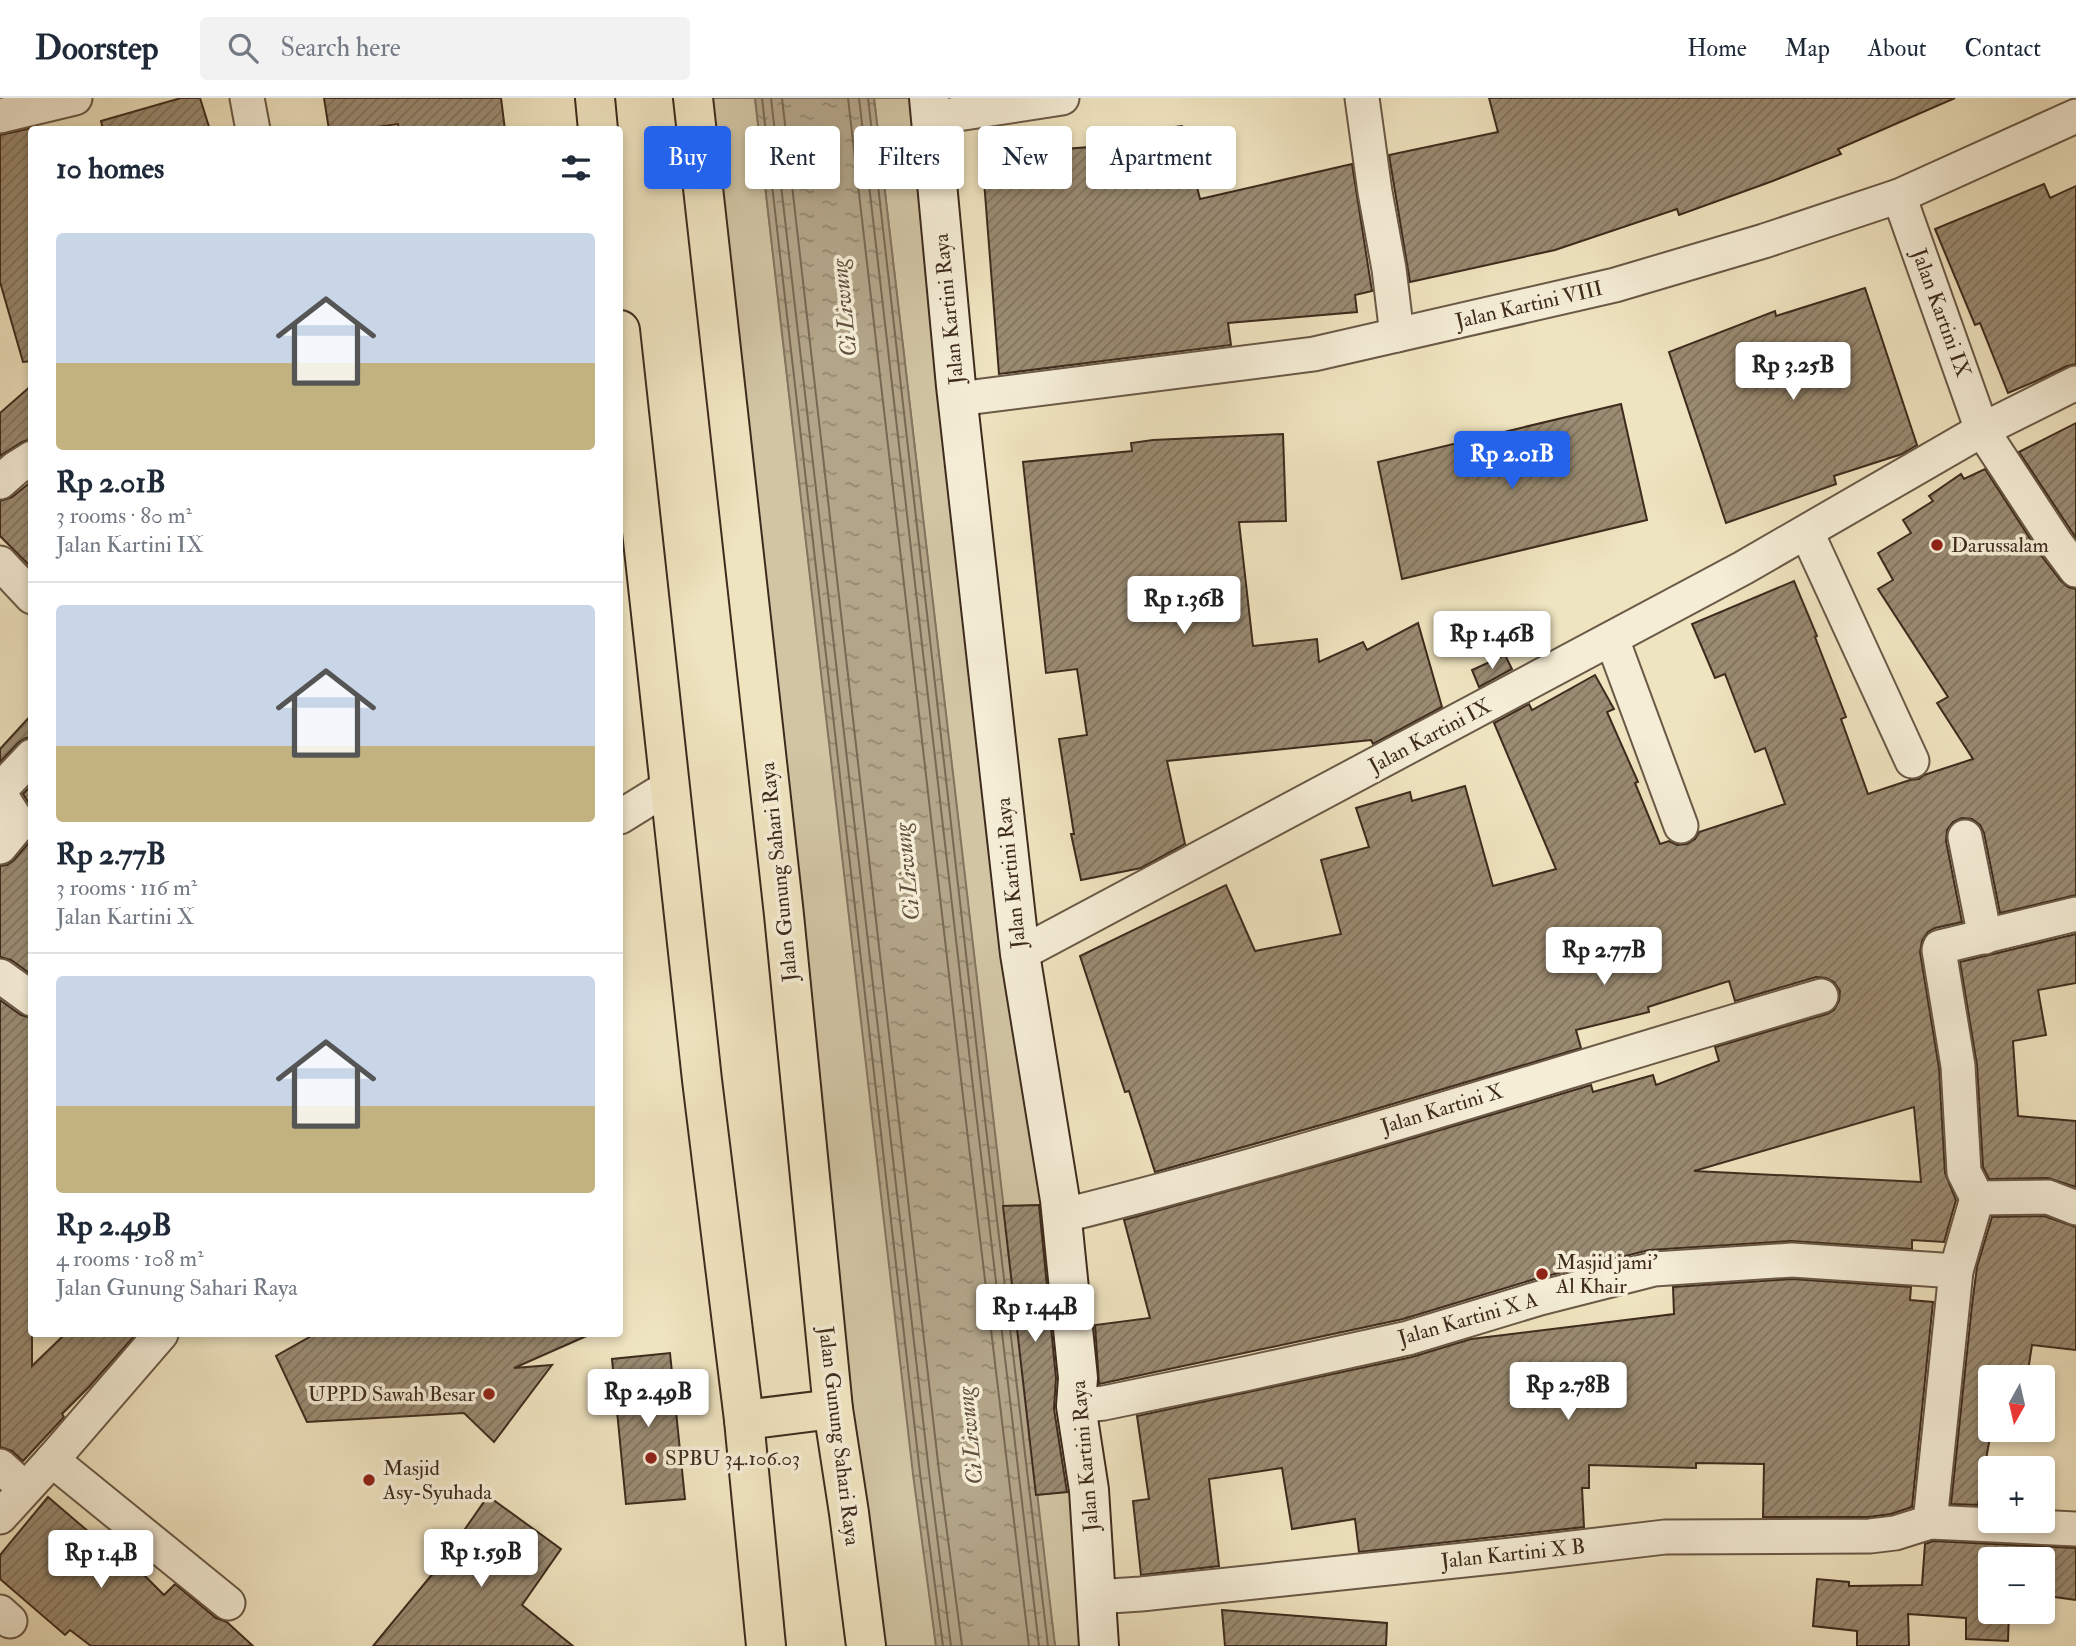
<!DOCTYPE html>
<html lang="en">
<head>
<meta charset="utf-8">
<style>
  :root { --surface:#fff; --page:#f2f2f3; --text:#1f2937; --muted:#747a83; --line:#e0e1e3; --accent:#2563eb }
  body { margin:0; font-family:"IM FELL Double Pica",serif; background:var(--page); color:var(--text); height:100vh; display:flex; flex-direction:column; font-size:26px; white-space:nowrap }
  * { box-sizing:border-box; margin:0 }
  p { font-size:23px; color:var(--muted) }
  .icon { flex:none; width:38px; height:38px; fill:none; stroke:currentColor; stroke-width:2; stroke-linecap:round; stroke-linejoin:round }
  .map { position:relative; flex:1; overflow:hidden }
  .side { position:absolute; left:28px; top:28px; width:595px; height:1211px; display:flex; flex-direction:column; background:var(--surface); border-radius:7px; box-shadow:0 4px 10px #0003 }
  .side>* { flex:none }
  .banner { position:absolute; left:644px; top:28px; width:665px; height:63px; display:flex; gap:14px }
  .needle { width:46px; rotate:188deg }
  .buttons { position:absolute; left:1978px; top:1267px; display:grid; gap:14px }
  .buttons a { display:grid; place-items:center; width:77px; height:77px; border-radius:7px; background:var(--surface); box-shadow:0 4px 10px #0003; font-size:35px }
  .price { position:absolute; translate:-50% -60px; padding:0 16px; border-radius:7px; background:#fff; color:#222; font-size:23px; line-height:46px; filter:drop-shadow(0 2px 4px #0008) }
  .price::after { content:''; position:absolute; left:50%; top:42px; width:21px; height:16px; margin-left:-10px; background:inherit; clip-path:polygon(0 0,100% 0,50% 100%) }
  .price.on { background:var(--accent); color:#fff }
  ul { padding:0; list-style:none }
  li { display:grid; align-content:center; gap:14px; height:371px; padding:0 28px }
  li+li { border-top:2px solid var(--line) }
  li span { display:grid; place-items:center; height:217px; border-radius:7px; color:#555 }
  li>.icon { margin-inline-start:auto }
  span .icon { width:126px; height:126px; fill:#fffc; stroke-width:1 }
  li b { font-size:30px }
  h2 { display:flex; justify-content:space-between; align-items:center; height:84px; padding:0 28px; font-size:30px }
  .chip { padding:0 24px; border-radius:7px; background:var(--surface); box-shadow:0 4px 10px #0003; font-size:24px; line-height:63px }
  .chip.on { background:var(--accent); color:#fff }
  header { display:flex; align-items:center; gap:42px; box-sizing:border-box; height:98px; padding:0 35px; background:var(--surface); border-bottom:2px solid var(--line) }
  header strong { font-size:33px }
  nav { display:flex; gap:38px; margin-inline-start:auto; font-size:24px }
  .search { width:490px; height:63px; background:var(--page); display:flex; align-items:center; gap:18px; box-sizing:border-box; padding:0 24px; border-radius:7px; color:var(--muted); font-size:26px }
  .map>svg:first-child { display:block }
</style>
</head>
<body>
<header>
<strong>Doorstep</strong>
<div class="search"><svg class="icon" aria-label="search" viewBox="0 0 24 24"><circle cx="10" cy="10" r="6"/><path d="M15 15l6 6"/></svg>Search here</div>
<nav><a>Home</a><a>Map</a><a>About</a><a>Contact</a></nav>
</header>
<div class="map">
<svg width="2076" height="1548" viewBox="0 0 2076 1548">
  <defs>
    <pattern id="water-ripples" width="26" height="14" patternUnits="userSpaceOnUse" patternTransform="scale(1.75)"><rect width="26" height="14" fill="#b3a589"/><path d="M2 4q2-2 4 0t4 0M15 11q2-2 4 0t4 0" fill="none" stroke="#93876f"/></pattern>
    <pattern id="building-hatch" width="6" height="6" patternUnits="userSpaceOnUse" patternTransform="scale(1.75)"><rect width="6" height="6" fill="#9a8b72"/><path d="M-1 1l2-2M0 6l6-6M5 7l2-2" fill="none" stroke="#7f725d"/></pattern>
  </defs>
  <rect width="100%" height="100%" fill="#efe4c0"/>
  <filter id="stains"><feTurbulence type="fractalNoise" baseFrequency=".00286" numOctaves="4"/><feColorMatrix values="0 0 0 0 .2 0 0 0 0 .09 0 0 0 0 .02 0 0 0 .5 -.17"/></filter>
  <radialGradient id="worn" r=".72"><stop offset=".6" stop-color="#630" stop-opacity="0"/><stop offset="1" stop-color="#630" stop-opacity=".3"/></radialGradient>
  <g fill="#d1c5a4" stroke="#887860" stroke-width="2">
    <polygon points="693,0 755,0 901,1264 936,1548 865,1548"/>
    <polygon points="874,0 932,0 1053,1107 1003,1108"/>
    <polygon points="1084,1392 1099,1548 1055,1548 1036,1397"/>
  </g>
  <polygon fill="url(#water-ripples)" stroke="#84745e" stroke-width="2" points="755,0 874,0 1055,1548 936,1548 913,1376"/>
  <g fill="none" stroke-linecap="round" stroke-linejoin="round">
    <g stroke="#786853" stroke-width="2">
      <polyline points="762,0 920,1375 943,1548"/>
      <polyline points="771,0 929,1374 951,1548"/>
      <polyline points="782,0 939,1373 962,1548"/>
      <polyline points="848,0 964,1007 1029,1548"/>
      <polyline points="859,0 975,1006 1039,1548"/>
      <polyline points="868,0 983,1005 1048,1548"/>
    </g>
  </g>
  <g fill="url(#building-hatch)" stroke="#3e2b1d" stroke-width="2" fill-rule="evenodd">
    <polygon points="181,0 200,0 210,32 103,32 101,23"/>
    <polygon points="324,0 501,0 505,32 399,32 398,26 354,32 329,32"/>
    <polygon points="1489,0 1955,0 1838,51 1841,56 1770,84 1679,117 1677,111 1555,152 1410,184 1389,57 1498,34"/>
    <polygon points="1182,28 1200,101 1352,66 1372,193 1355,197 1357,214 1228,225 1231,247 999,276 982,57 1090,49 1088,39"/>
    <polygon points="32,30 32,263 23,264 0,184 0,37"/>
    <polygon points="2044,86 2050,100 2076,88 2076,266 2067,268 2034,284 2008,295 1980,225 1975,227 1935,131"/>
    <polygon points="1865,190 1917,347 1902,356 1834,378 1836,386 1726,425 1669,254 1775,213 1776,218"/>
    <polygon points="32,287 32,341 22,344 0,358 0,315"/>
    <polygon points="1621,306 1647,422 1402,481 1378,364"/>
    <polygon points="2076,325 2076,440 2019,354"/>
    <polygon points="1283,336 1286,423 1239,424 1253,548 1317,541 1319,564 1363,544 1367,552 1418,525 1442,609 1373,646 1371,642 1167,663 1185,746 1141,770 1081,782 1071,736 1074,736 1059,641 1087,637 1077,571 1046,575 1023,364 1132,353 1131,345 1153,342"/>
    <path d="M1985 371 2040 456 2061 483 2068 489 2076 491V797L2000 815 1984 735 1980 727 1972 721 1962 720 1953 724 1947 732 1946 743 1962 824 1935 830 1928 834 1922 843 1920 854 1939 970 1945 1075 1956 1102 1944 1144 1912 1142V1151L1791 1143 1649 1152 1535 1181 1403 1221 1099 1286 1095 1227 1150 1220 1124 1122 1353 1058 1591 987 1593 994 1653 977 1656 987 1719 963 1715 949 1827 916 1834 912 1839 903 1840 893 1834 884 1826 880 1816 879 1735 903 1729 883 1648 909 1649 914 1576 932 1581 950 1342 1021 1155 1074 1129 993 1125 994 1080 858 1226 787 1255 853 1341 836 1321 762 1369 749 1356 710 1410 694 1412 703 1465 688 1493 788 1556 771 1494 625 1529 606 1532 612 1595 577 1614 611 1607 614 1638 684 1635 685 1660 746 1669 743 1677 747 1687 746 1695 741 1699 734 1785 706 1765 650 1755 654 1725 576 1715 580 1692 526 1794 483 1817 538 1815 539 1846 619 1841 621 1868 696 1910 682 1919 681 1924 677 1973 661 1937 605 1948 599 1878 491 1893 482 1878 455 1911 435 1903 422 1933 403 1929 398 1961 376 1964 381ZM1914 1009 1921 1084 1694 1073Z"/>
    <polygon points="32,383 32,470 0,438 0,403 12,399"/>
    <polygon points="1505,557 1512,571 1479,589 1472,572"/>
    <polygon points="32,616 32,639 26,640 19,644 0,664 0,651"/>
    <polygon points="32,687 32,710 23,696"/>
    <polygon points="32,741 32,877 11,862 0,859 0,768 7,767 14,762"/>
    <polygon points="2076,836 2076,885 2038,892 2046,937 2013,943 2018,1018 2076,1023 2076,1089 2048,1080 1989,1081 1983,1069 1977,967 1960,864"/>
    <polygon points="0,902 21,917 32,920 32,1268 65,1236 136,1236 89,1289 62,1316 64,1319 23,1363 12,1353 0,1349"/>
    <polygon points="1039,1107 1056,1280 1054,1311 1067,1394 1036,1397 1003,1108"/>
    <polygon points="2044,1118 2076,1129 2076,1252 2032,1247 2027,1279 1990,1279 1990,1339 1978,1407 1951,1406 1972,1207 1977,1169 1992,1119"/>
    <polygon points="1792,1181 1911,1189 1910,1202 1933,1204 1912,1409 1891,1416 1869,1419 1763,1419 1764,1366 1696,1365 1696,1370 1589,1367 1589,1390 1582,1390 1584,1429 1359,1454 1355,1421 1292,1431 1282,1370 1209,1381 1219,1468 1141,1477 1133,1403 1149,1401 1137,1318 1412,1259 1471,1241 1674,1216 1673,1189"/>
    <polygon points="315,1236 591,1236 514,1270 552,1267 494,1344 464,1315 307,1324 276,1258"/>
    <polygon points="670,1255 685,1401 626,1406 612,1261"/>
    <polygon points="488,1398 561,1451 522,1507 573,1548 373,1548 458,1445 456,1444"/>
    <polygon points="48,1399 138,1476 141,1474 164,1497 175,1486 216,1520 227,1524 253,1548 91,1548 70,1532 65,1537 0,1481 0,1457"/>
    <polygon points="1933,1443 2076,1450 2076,1502 2047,1498 2046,1509 2042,1508 2042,1461 1990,1461 1990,1514 2009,1514 2008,1543 1966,1541 1966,1520 1908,1516 1909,1548 1857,1548 1857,1533 1813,1528 1817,1481 1849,1484 1849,1488 1922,1487 1925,1446"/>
    <polygon points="1222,1512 1387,1525 1386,1548 1225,1548"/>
  </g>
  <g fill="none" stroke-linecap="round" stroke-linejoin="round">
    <g stroke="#6a5946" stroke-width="37">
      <g id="street">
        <polyline points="247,0 253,32"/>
        <polyline points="1362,0 1375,94 1389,171 1397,237"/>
        <polyline points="0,18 75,0"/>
        <polyline points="931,20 1062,0"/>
        <polyline points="1899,98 1982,332 2056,445 2076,472"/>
        <polyline points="958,301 1314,256 1615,187 1764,143 1899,98 2076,18"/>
        <polyline points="0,384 16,370 32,360"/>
        <polyline points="1807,435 1912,663"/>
        <polyline points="0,465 32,499"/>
        <polyline points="1612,541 1681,728"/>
        <polyline points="0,692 32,658"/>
        <polyline points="0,696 19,726 0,749"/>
        <polyline points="620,719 670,688"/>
        <polyline points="1965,739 1985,839"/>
        <polyline points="1020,856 1743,470 1982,332 2076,285"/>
        <polyline points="0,878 32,901"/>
        <polyline points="1977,1100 1964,1074 1958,968 1939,852 1940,849 2076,816"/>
        <polyline points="1977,1100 2048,1099 2076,1110"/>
        <path d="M1061 1118C1317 1055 1568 971 1821 898"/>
        <polyline points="1076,1308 1104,1305 1249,1275 1408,1240 1540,1200 1654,1171 1792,1162 1956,1173"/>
        <polyline points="52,1362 228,1505"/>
        <polyline points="0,1368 25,1391"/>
        <polyline points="0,1419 52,1362 161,1236"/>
        <polyline points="1930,1424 1956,1173 1977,1100"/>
        <polyline points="1095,1499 1141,1496 1512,1457 1665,1439 1870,1438 1895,1435 1930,1424 2076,1431"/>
        <polyline points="0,1514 10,1523"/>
      </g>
    </g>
    <g stroke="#3e2b1d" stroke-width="42">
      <polyline id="secondary" points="929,0 956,288 1020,856 1060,1102 1078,1280 1076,1308 1089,1392 1099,1548"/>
    </g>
    <g stroke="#3e2b1d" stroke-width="42">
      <g id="primary">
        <polyline points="595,0 598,32"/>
        <polyline points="693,0 784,817 833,1311 849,1415 866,1548"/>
        <polyline points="620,232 702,982 744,1322 766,1548"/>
        <polyline points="744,1322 833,1311"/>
      </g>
    </g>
    <use href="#street" stroke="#f5edd6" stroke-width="33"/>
    <use href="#secondary" stroke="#f5edd6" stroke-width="38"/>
    <use href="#primary" stroke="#efe4c0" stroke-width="38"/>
  </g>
  <g fill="#8f2418" stroke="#f5edd6" stroke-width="2.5">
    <circle cx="1937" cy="447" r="7"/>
    <circle cx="1542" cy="1176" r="7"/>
    <circle cx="489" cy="1296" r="7"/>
    <circle cx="651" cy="1360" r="7"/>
    <circle cx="369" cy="1382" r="7"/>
  </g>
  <g text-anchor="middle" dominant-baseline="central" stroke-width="7" stroke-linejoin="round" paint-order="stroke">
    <g font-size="21" fill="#3e2b1d" stroke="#f5edd6">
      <text transform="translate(1529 207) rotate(-13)">Jalan Kartini VIII</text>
      <text transform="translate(949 211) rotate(-96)">Jalan Kartini Raya</text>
      <text transform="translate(1941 215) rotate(70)">Jalan Kartini IX</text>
      <text transform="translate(1430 638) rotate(-28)">Jalan Kartini IX</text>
      <text transform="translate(779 774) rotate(-96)">Jalan Gunung Sahari Raya</text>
      <text transform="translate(1011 775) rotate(-96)">Jalan Kartini Raya</text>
      <text transform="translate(1442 1011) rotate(-17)">Jalan Kartini X</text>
      <text transform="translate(1468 1221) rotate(-16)">Jalan Kartini X A</text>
      <text transform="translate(839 1338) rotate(83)">Jalan Gunung Sahari Raya</text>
      <text transform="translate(1085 1358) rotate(-95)">Jalan Kartini Raya</text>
      <text transform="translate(1513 1456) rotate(-6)">Jalan Kartini X B</text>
    </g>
    <g font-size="21" fill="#3e2b1d" stroke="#f5edd6" text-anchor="start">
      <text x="1951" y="447">Darussalam</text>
      <text x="1556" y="1164">Masjid jami'<tspan x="1556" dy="24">Al Khair</tspan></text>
      <text x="475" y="1296" text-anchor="end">UPPD Sawah Besar</text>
      <text x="665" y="1360">SPBU 34.106.03</text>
      <text x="383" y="1370">Masjid<tspan x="383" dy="24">Asy-Syuhada</tspan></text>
    </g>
    <g font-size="23" font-style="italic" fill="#61503d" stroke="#f5edd6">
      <text transform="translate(844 210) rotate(-96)">Ci Liwung</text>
      <text transform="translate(907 774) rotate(-96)">Ci Liwung</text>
      <text transform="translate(970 1338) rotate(-96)">Ci Liwung</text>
    </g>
  </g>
  <rect width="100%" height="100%" filter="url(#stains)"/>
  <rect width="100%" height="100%" fill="url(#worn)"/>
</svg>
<div class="buttons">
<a><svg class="needle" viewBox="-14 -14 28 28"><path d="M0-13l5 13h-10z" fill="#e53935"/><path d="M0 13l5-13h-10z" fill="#747a83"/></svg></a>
<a>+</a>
<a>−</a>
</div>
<b class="price" style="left:1793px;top:304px">Rp 3.25B</b>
<b class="price on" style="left:1512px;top:393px">Rp 2.01B</b>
<b class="price" style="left:1184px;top:538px">Rp 1.36B</b>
<b class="price" style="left:1492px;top:573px">Rp 1.46B</b>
<b class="price" style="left:1604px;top:889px">Rp 2.77B</b>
<b class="price" style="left:1035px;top:1246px">Rp 1.44B</b>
<b class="price" style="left:1568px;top:1324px">Rp 2.78B</b>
<b class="price" style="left:648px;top:1331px">Rp 2.49B</b>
<b class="price" style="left:481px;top:1491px">Rp 1.59B</b>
<b class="price" style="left:101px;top:1492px">Rp 1.4B</b>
<div class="banner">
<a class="chip on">Buy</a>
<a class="chip">Rent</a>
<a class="chip">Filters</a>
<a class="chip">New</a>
<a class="chip">Apartment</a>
</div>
<section class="side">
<h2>10 homes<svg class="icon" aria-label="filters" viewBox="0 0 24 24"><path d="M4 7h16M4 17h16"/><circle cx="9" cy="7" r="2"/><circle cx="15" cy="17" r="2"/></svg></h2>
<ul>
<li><span style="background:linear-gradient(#c9d6e8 60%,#c2b280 0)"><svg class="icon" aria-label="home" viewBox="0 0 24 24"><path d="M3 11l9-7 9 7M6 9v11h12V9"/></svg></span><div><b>Rp 2.01B</b><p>3 rooms · 80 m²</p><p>Jalan Kartini IX</p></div></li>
<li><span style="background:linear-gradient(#c9d6e8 65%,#c2b280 0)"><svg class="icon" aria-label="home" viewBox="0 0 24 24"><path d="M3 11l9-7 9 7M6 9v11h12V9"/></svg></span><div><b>Rp 2.77B</b><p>3 rooms · 116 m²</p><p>Jalan Kartini X</p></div></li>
<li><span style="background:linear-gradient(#c9d6e8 60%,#c2b280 0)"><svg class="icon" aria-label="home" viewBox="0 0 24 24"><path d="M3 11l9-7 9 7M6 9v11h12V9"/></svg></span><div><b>Rp 2.49B</b><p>4 rooms · 108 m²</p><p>Jalan Gunung Sahari Raya</p></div></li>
</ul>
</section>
</div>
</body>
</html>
